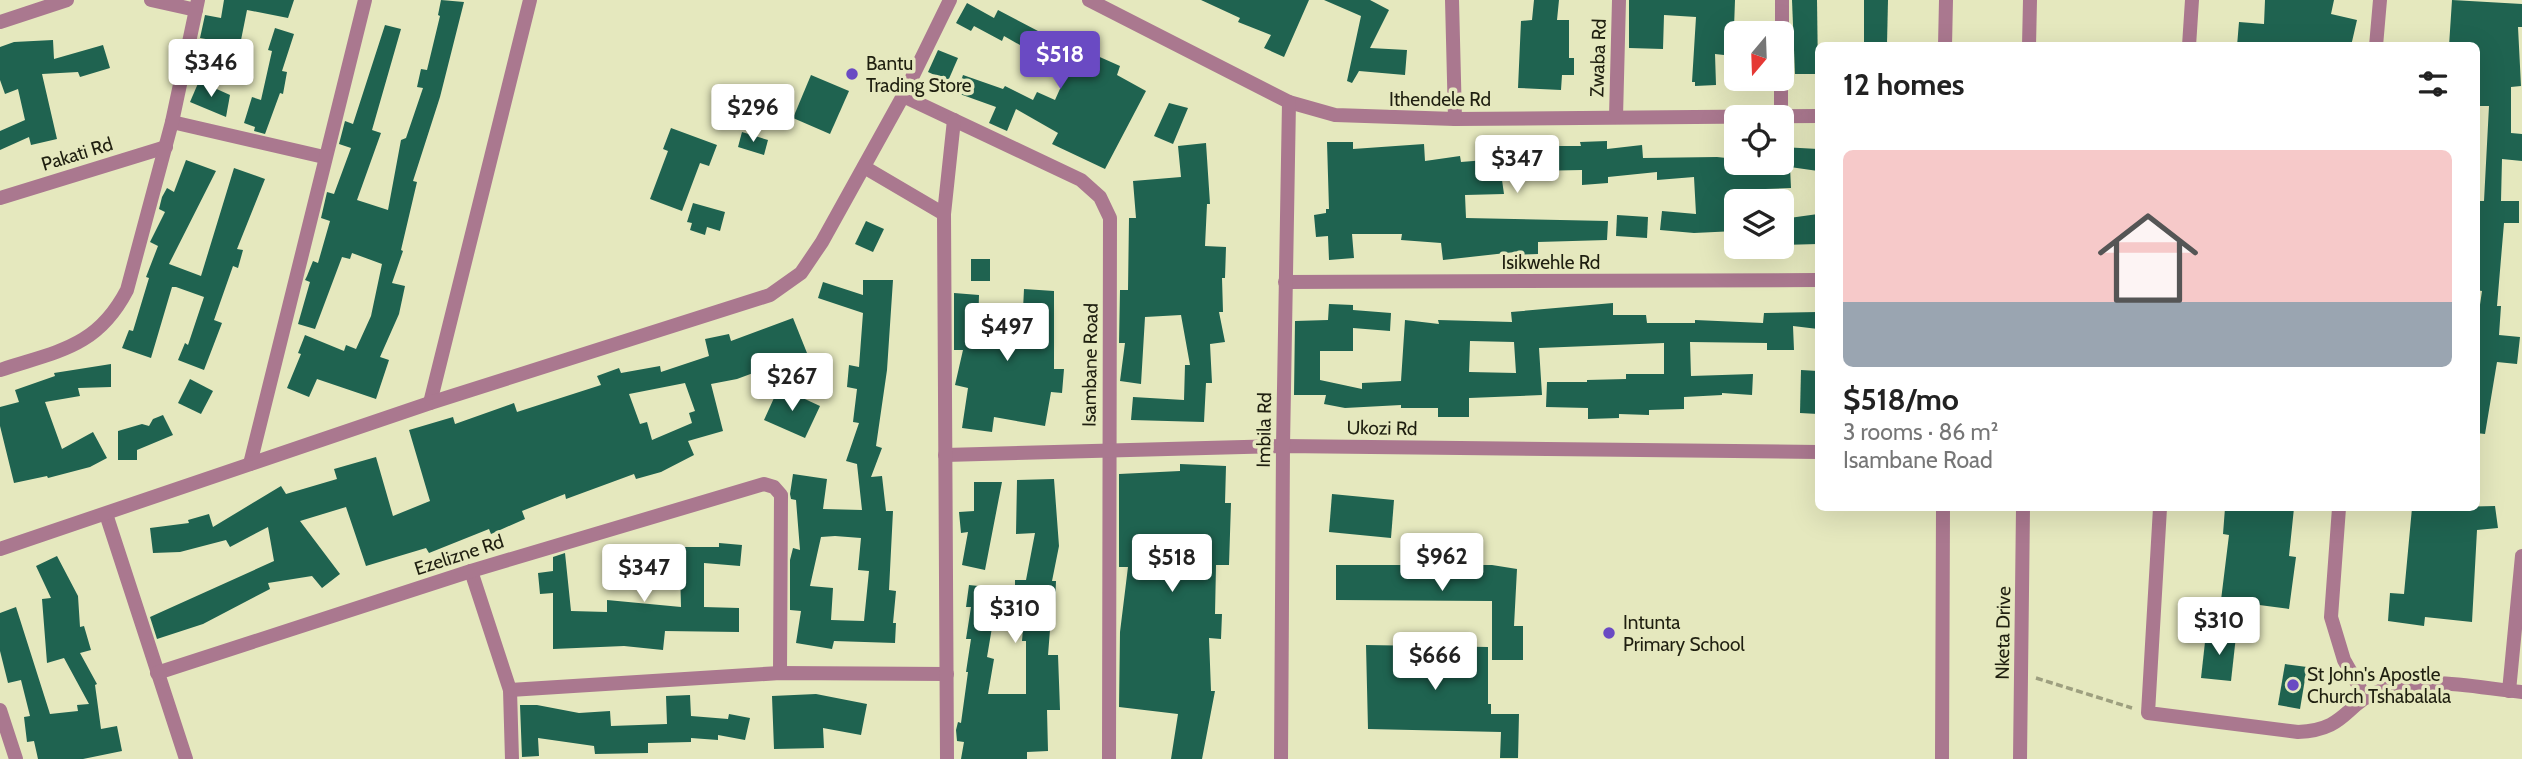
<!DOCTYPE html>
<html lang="en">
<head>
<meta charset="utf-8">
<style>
  :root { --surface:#fff; --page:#f2f2f2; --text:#222; --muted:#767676; --line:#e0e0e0; --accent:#6a4ac3 }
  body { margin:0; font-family:Cabin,sans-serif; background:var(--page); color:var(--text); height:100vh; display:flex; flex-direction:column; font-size:26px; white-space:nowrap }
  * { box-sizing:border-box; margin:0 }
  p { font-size:23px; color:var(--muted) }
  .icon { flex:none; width:38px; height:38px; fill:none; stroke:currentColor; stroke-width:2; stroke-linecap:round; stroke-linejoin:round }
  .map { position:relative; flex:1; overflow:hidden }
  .sheet { position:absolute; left:1815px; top:42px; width:665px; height:469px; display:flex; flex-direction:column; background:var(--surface); border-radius:10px; box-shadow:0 7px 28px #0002 }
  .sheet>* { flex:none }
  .needle { width:46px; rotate:199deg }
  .controls { position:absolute; left:1724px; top:21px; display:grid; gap:14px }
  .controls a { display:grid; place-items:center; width:70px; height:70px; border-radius:10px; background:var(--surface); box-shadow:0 7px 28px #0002; font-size:35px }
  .price { position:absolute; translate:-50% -60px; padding:0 16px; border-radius:7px; background:#fff; color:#222; font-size:23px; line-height:46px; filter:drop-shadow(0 2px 4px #0008) }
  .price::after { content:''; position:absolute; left:50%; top:42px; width:21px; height:16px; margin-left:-10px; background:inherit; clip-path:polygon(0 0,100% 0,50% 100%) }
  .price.active { background:var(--accent); color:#fff }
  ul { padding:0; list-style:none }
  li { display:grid; align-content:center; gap:14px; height:371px; padding:0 28px }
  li+li { border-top:2px solid var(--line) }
  li span { display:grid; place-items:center; height:217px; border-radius:10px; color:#555 }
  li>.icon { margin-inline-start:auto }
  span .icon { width:126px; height:126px; fill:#fffc; stroke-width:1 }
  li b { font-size:30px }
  h2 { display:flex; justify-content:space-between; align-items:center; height:84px; padding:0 28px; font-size:30px }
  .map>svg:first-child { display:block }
</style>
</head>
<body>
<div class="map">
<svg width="2522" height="759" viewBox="0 0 2522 759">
  <rect width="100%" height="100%" fill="#e5e8be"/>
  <g fill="#1f6350" fill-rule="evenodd">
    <polygon points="224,0 294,0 288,18 247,10 240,45 200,38 205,15 221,18"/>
    <polygon points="441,0 464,2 440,97 413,181 417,182 401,250 403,251 392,283 405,286 399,314 380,357 389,360 376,399 317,379 309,397 287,388 301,354 298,353 305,335 344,351 346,345 356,349 371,316 382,264 352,253 350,259 342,257 315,329 298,324 310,282 305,280 307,276 313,261 318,263 330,221 321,218 327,192 334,194 351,148 339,144 345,121 353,124 385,25 401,29 372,130 381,133 357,200 388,210 401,140 406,138 423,88 417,87 421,69 427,70 440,16 438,15"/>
    <polygon points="1201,0 1309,0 1284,57 1264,48 1271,35 1238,22 1240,18"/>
    <polygon points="1324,0 1370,0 1389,10 1370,48 1407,50 1405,75 1359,71 1352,83 1347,81 1361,16"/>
    <polygon points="1534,0 1559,0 1557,20 1569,20 1569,58 1574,58 1574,75 1562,75 1561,90 1518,88 1521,21 1532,20"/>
    <polygon points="1629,0 1735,0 1733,56 1715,54 1716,85 1695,86 1695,82 1692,82 1696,17 1664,15 1663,49 1629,48"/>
    <polygon points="1792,0 1817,0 1818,74 1795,74"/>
    <polygon points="1864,0 1888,0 1887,44 1864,44"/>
    <polygon points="2265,0 2334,0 2331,14 2357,20 2351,46 2237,46 2239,22 2264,24"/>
    <polygon points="2452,0 2522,4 2522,27 2518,27 2521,86 2511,87 2511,133 2522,134 2522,161 2502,159 2501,201 2519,201 2519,223 2504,223 2497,306 2501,306 2499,335 2520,337 2517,364 2497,362 2485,434 2476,433 2476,332 2482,291 2476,290 2476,255 2478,201 2484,201 2489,106 2476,106 2476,46 2449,46"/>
    <polygon points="967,3 994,18 998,10 1059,42 1062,36 1085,47 1084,50 1120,66 1117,75 1146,91 1105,169 1052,144 1058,133 1016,109 1007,131 989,123 996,107 957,93 963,75 1003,89 1005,86 1033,100 1037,92 1055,100 1063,82 1046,72 1050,62 1004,36 1002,41 974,26 971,31 956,23"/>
    <polygon points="275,28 294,34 282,71 287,72 283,94 280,93 265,134 254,131 255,127 244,123 252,97 261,100 272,51 268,50"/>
    <polygon points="53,40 54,59 103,45 110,68 80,77 78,72 42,74 57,139 31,145 29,137 0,150 0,131 25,120 18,89 5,94 0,80 0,47 14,42"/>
    <polygon points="938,50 958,58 948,81 928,72"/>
    <polygon points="811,75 849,91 830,134 793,118"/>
    <polygon points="199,81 230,95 226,117 190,102"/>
    <polygon points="1169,103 1188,108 1173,144 1154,136"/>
    <polygon points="671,128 717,145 709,166 700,163 682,211 650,199 668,151 663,149"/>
    <polygon points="742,132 768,140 764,155 738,147"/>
    <polygon points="1607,141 1607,149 1642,145 1643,158 1717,157 1736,159 1736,163 1782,163 1782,147 1818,149 1818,171 1790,167 1791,188 1736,190 1736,231 1694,233 1660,230 1662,211 1696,214 1694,177 1657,180 1657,172 1608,177 1608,183 1582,185 1582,170 1533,171 1534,178 1502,180 1504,194 1465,195 1466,218 1608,221 1607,240 1538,242 1538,254 1515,255 1515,252 1443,260 1441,243 1401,240 1402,234 1352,234 1354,258 1329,260 1328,236 1316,237 1314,215 1326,213 1326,209 1329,209 1327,142 1353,142 1353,149 1424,144 1425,161 1460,156 1461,162 1547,155 1547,146 1581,146 1580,142"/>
    <polygon points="1206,143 1210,204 1207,204 1205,246 1226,247 1225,278 1222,278 1223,312 1219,312 1225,342 1210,344 1212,383 1206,383 1204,422 1131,420 1133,397 1184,400 1185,365 1190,365 1181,315 1145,317 1141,384 1120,381 1125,343 1119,343 1120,290 1128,290 1129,218 1136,218 1133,181 1181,177 1178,146"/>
    <polygon points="186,160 216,171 169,264 201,276 234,168 265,179 237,249 243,250 238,268 233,266 214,320 222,323 204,370 178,360 185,343 188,345 204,297 176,287 172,287 151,358 122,348 129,330 133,331 149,278 146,277 158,246 150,242 165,212 159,209 162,197 167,188 174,192"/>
    <polygon points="693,203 725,212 720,231 707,227 705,235 690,230 692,223 687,222"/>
    <polygon points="1818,214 1818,244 1782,245 1782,219"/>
    <polygon points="1617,215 1648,217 1647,238 1616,236"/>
    <polygon points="866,221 884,229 873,252 855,244"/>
    <rect x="971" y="259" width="19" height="22"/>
    <path d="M863 280H893L887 370 876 446 882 448 871 477 882 476 886 511H893L889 590 896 591 893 623H896L895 643 834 641 832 649 796 643 801 611 790 610V560L793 548 800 550 796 500 791 499 790 494 793 474 827 479 823 509 862 510 857 464 846 461 859 423 853 422 857 389 847 387 849 365 859 367 863 313 818 298 823 282 863 295ZM835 536 861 538 858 570 869 571 864 621 831 620 833 588 810 586 821 537Z"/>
    <polygon points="1024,289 1054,291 1054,369 1064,369 1062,393 1051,392 1045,426 994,417 992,432 962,428 968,388 955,385 963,350 954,350 954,293 979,295 978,329 1022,330"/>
    <path d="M1613 303V315H1646L1647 323H1695V320L1763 323 1764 313 1818 312V329L1793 326 1794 350H1767V343L1690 342 1691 376 1753 374 1752 395 1722 393V395L1684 397V409L1649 410V415L1619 414V418L1588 419V408L1546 407 1547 382H1587V380L1626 379V374H1664V343L1539 348 1542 395 1469 398V417H1438V408H1401V405L1345 408 1324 404 1326 395H1294L1295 321 1328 320 1329 304 1353 305V310L1391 313 1390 331 1353 328V351H1320V380L1362 389V383L1401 381 1405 320 1439 324 1438 320 1512 322 1511 312ZM1470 341 1514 342 1516 373 1469 372Z"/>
    <path d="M793 318 807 353 737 379 711 384 723 431 688 441 694 455 661 472 636 479 634 474 566 499 565 494 522 511 525 519 491 534 489 529 429 553 426 548 366 566 346 507 300 521 340 574 322 588 312 576 268 583 270 589 203 624 157 639 150 617 274 561 268 527 230 547 226 540 180 552 153 553 150 528 189 523 188 520 209 514 213 527 281 486 286 494 337 479 334 469 376 457 393 516 430 501 409 430 453 417 455 424 514 403 517 412 601 385 597 376 619 368 621 373 660 366 661 372 709 356 705 339 729 334 731 341ZM685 383 695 411 689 413 692 423 652 440 647 422 640 424 629 394Z"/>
    <polygon points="111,364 111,387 78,388 80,396 45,402 62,449 93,432 107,458 90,467 48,478 47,476 14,483 0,426 0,407 19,402 15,390 55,376 54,373"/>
    <polygon points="1801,370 1818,371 1818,414 1800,413"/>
    <polygon points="190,379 213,391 201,414 178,403"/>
    <polygon points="779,387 820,406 805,438 764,420"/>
    <polygon points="163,415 173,435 137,450 137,460 118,460 118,431 142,424 149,426 153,419"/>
    <polygon points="1180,464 1226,466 1225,503 1231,503 1229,565 1216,565 1215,614 1222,614 1221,639 1209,638 1211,691 1215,691 1202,759 1171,759 1178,714 1119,707 1120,632 1128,567 1119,567 1119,474 1180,471"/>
    <path d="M1054 479 1059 546 1052 581H1056L1055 605H1052L1048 655H1058L1060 710H1047L1048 751 1027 752V759H961L964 742 957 741 956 730 958 722 961 723 968 672H966L971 639H966L971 607H966L969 585 1015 590V580H1026L1035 533 1016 534 1017 480ZM996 604H1025L1022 641H1026V694H988L994 659 987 657Z"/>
    <polygon points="974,482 1002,482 985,570 962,565 968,532 961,533 959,512 974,511"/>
    <polygon points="1332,494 1394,500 1391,538 1329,532"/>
    <polygon points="2495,506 2498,528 2477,530 2472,622 2425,617 2424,626 2388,621 2390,593 2404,594 2412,508"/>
    <polygon points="2225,508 2294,508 2289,556 2296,557 2289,609 2221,600 2229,535 2223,534"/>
    <polygon points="719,543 742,545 740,566 704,563 704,607 739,608 739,632 665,631 663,650 624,646 553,649 553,593 540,594 538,573 553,571 553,557 565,553 571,611 607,612 607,600 681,607 680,569 647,571 646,547 719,547"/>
    <polygon points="57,556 78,596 80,627 84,626 91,650 80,653 97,684 95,685 101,729 117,726 122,751 83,759 38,759 34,741 27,742 24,717 30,716 21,680 8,683 0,651 0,613 16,607 50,714 78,711 77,705 89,704 64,658 47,663 42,599 51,598 36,566"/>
    <polygon points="1336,565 1492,565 1517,569 1514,626 1523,626 1523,660 1492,660 1492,601 1336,600"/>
    <polygon points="2206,633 2236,636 2231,681 2201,678"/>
    <polygon points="1366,645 1488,647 1488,704 1491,704 1491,714 1519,714 1518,758 1500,758 1501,732 1368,729"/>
    <polygon points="2285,664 2307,667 2300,709 2278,705"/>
    <polygon points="816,694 867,704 861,735 823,728 824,748 774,749 772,696"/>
    <polygon points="690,695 691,716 728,719 729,714 750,718 745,740 718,735 718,740 691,738 691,742 648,743 648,753 595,754 594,746 538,738 539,756 522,757 520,705 537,705 579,713 610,711 611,726 667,724 666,696"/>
  </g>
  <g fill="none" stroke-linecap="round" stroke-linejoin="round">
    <polyline stroke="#9d9f7f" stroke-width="3.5" stroke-dasharray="7 3.5" stroke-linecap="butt" points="2036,678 2132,708"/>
    <g stroke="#aa788f" stroke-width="14">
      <polyline points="151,0 196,10"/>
      <polyline points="1089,0 1289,102 1335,115 1455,119 1818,116"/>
      <polyline points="1452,0 1455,119"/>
      <polyline points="0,22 67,0"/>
      <polyline points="1945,46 1946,0"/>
      <polyline points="2189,46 2192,0"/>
      <polyline points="2376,46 2380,0"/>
      <polyline points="1782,69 1782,0"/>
      <polyline points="903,96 1081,180 1100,197 1110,218 1109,759"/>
      <polyline points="1781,116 1781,79"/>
      <polyline points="1616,117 1619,0"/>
      <polyline points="172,122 324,157"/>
      <polyline points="864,167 944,214"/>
      <polyline points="0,198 166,147"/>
      <polyline points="1285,282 1818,280"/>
      <path d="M0 370C57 351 97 348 127 290L172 122 198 0"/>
      <polyline points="430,403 530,0"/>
      <polyline points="945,455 1283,446 1818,452"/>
      <polyline points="250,464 365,0"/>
      <path d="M2160 508 2148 713 2298 732C2348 730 2344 703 2382 690 2424 675 2478 688 2522 692"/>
      <polyline points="2339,508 2331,617 2344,660 2365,697"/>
      <polyline points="106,514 186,759"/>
      <polyline points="0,549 430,403 770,295 801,273 822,242 903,96 950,0"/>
      <polyline points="471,571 510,690 512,759"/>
      <polyline points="157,673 471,571 764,484 774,487 781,495 780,673"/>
      <polyline points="510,690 780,673 947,674"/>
      <polyline points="2509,691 2522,556"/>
      <polyline points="0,710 16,759"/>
      <polyline points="947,759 944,214 954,120"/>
      <polyline points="1281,759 1283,446 1289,102"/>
      <polyline points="1942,759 1943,508"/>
    </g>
    <g stroke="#aa788f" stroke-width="14">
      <polyline points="2029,46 2030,0"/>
      <polyline points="2020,759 2023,508"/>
    </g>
  </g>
  <g fill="#6a4ac3" stroke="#e5e8be" stroke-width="2.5">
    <circle cx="852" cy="74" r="7"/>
    <circle cx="1609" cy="633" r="7"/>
    <circle cx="2293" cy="685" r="7"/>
  </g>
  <g text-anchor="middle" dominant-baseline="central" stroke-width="7" stroke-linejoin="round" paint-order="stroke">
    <g font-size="19" fill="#1f1f10" stroke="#e5e8be">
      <text transform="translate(1598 58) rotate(-88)">Zwaba Rd</text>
      <text x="1440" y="99">Ithendele Rd</text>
      <text transform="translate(77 154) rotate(-17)">Pakati Rd</text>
      <text x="1551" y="262">Isikwehle Rd</text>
      <text transform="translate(1090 365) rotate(-89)">Isambane Road</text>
      <text transform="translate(1382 428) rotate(1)">Ukozi Rd</text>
      <text transform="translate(1264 430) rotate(-89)">Imbila Rd</text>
      <text transform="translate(459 555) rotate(-18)">Ezelizne Rd</text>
      <text transform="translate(2003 633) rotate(-89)">Nketa Drive</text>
    </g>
    <g font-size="19" fill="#1f1f10" stroke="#e5e8be" text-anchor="start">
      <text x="866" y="63">Bantu<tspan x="866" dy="22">Trading Store</tspan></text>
      <text x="1623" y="622">Intunta<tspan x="1623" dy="22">Primary School</tspan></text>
      <text x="2307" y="674">St John's Apostle<tspan x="2307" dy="22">Church Tshabalala</tspan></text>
    </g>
  </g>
</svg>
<div class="controls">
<a><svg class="needle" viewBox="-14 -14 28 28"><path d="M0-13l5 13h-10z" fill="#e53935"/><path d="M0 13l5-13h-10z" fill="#767676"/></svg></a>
<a><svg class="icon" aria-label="locate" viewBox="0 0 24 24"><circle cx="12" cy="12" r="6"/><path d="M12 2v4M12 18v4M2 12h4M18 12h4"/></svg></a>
<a><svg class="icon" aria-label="layers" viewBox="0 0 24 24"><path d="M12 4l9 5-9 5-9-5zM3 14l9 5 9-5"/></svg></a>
</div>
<b class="price active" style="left:1060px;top:91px">$518</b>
<b class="price" style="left:211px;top:99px">$346</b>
<b class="price" style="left:753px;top:144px">$296</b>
<b class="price" style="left:1517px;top:195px">$347</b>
<b class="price" style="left:1007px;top:363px">$497</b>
<b class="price" style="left:792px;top:413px">$267</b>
<b class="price" style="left:1442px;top:593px">$962</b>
<b class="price" style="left:1172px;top:594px">$518</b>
<b class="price" style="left:644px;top:604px">$347</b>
<b class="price" style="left:1015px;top:645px">$310</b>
<b class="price" style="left:2219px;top:657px">$310</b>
<b class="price" style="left:1435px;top:692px">$666</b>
<section class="sheet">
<h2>12 homes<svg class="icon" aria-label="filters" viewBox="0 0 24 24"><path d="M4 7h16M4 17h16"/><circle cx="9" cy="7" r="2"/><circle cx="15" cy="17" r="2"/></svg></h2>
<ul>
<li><span style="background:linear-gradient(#f6c9c9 70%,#9aa5b1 0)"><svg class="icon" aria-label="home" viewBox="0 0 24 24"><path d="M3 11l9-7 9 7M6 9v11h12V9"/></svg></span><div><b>$518/mo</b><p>3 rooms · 86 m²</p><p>Isambane Road</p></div></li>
</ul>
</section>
</div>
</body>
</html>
